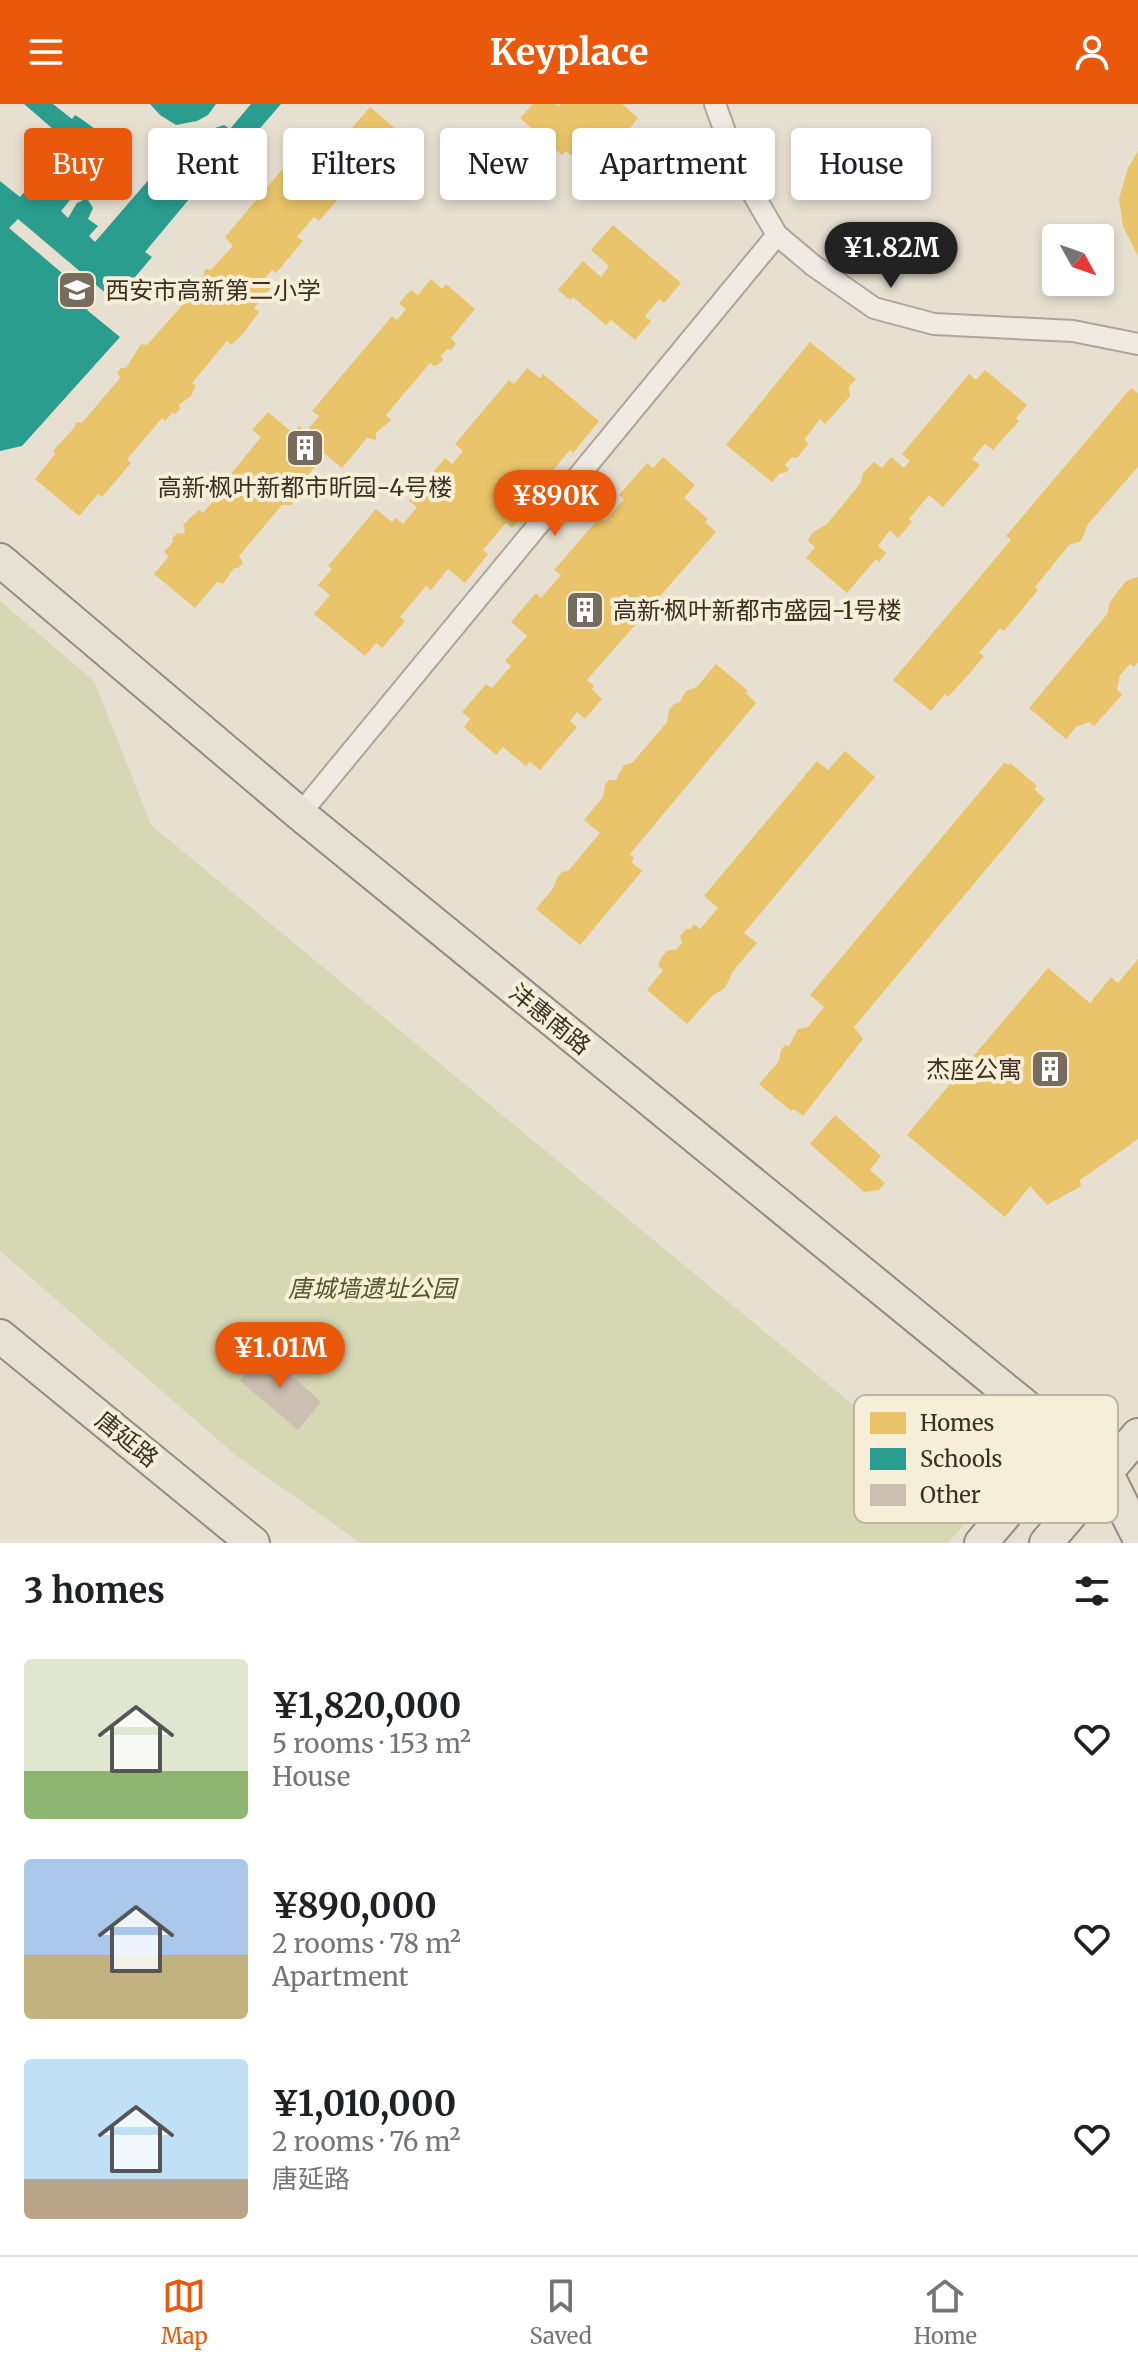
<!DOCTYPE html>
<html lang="en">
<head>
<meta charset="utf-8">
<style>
  :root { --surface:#fff; --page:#f2f2f2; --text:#202124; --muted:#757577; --line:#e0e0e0; --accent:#ea580c }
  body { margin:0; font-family:Merriweather,"Noto Sans SC",serif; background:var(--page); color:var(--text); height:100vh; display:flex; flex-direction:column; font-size:30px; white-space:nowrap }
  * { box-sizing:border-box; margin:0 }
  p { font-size:26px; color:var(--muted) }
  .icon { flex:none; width:44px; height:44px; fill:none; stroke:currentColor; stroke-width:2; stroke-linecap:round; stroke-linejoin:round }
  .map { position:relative; height:1439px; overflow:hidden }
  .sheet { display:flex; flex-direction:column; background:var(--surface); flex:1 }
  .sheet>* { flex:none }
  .banner { position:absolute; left:24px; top:24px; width:1090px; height:72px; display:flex; gap:16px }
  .needle { width:52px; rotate:130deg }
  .controls { position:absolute; left:1042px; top:120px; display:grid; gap:16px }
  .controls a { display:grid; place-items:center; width:72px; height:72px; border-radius:8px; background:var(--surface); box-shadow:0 4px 12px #0003; font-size:40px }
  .price { position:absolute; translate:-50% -68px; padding:0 18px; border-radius:28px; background:var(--accent); color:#fff; font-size:26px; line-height:52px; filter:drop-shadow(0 2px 4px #0008) }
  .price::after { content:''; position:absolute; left:50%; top:48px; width:24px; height:18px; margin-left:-12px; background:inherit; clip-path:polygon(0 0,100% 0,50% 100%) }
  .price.selected { background:#222; color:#fff }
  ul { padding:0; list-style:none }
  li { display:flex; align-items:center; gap:24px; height:200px; padding:0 24px }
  li span { display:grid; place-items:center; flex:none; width:224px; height:160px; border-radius:8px; color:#555 }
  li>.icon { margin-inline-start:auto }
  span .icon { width:96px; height:96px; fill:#fffc; stroke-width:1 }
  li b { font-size:34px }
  h2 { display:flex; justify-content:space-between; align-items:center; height:96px; padding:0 24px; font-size:34px }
  .chip { padding:0 28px; border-radius:8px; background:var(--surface); box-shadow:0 4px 12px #0003; font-size:28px; line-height:72px }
  .chip.selected { background:var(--accent); color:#fff }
  header { display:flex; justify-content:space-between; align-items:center; height:104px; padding:0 24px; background:var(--accent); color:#fff; font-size:36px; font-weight:700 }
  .menu { display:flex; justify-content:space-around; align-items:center; height:112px; border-top:2px solid var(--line); background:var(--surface); font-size:22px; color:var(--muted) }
  .menu a { display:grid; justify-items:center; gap:4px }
  .menu .selected { color:var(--accent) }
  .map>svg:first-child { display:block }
</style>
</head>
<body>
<header><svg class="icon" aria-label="menu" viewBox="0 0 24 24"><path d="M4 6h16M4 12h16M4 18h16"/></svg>Keyplace<svg class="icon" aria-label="person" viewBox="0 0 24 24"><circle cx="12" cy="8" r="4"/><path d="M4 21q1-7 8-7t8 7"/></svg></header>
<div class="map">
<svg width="1138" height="1439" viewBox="0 0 1138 1439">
  <rect width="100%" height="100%" fill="#e7e0d1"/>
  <polygon fill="#d6d7b3" points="0,497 94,577 151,721 978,1404 948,1439 361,1439 238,1353 0,1147"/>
  <g fill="#e9c46a">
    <polygon points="533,0 555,0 559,3 561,0 622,0 638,14 621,35 614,29 601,44 608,50 592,69 566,47 562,51 520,14"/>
    <polygon points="370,3 413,40 406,49 410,53 383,85 377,80 369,89 358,80 355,83 347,76 342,83 346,86 319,117 314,113 297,133 303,137 276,169 272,166 264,175 272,182 254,204 259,208 243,230 231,241 227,237 192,279 196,282 191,292 179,301 180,305 175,310 172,309 165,317 162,314 127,355 131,359 102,393 98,390 79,412 35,375 55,350 53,347 74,324 76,318 82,319 120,274 117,269 121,264 126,264 141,240 147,241 186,197 182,191 184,188 189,189 204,171 205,165 211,166 233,142 225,133 307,36 327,53"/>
    <polygon points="1138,47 1138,152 1123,122 1119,95 1128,64"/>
    <polygon points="613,121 681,179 664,199 659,195 645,212 651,217 635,236 611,216 606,221 573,193 570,196 558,186 583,157 601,173 609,162 591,146"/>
    <polygon points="431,175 442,185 446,180 475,205 451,234 456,240 451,246 447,245 441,252 443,256 439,260 434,262 430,259 386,311 391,316 376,329 376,336 367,334 342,364 325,350 304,376 307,382 301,386 291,401 282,401 239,452 243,459 238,464 234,464 223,480 217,478 195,504 154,470 169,452 164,448 173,438 172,435 177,429 183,430 185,427 183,421 189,415 199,406 203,409 233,374 230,371 261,333 252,326 268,308 293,329 299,322 306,328 319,312 312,307 392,212 397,216 406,205 399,199 411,186 418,191"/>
    <polygon points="810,238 856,275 849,283 850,292 825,320 820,315 804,336 809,339 797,354 792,353 785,361 789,365 787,368 779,370 772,378 726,341"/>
    <polygon points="527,264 540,274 543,270 599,317 573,349 570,346 548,372 553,376 512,424 506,419 483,446 488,450 465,479 448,465 431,486 426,482 400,513 405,517 382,544 376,539 365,552 314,510 330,491 318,481 332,465 328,462 376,405 392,418 396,414 403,420 417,403 409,397 445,354 452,360 463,347 455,340 509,276 514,280"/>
    <polygon points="985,266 1027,301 1016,314 1019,317 993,346 985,340 972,355 980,361 943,403 929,391 909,415 912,418 898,434 890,426 878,442 886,449 879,458 876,455 847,489 806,454 815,443 808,437 812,429 827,420 860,380 863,369 874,358 882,364 891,353 904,364 910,357 902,350 969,270 976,276"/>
    <polygon points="1131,284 1138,289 1138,363 1088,420 1081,437 1069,441 1035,483 1038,486 1004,527 1000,524 979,549 984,552 968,571 948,593 945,590 931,607 893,576 1011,436 1006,432"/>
    <polygon points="663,353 695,381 684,394 708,415 705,418 716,428 587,576 594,582 592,585 602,595 585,615 577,608 570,617 577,623 540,666 530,658 526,662 503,643 496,651 464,623 470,615 462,608 486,580 492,584 511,562 505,557 527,532 511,518 536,489 541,494 561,471 554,466 600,413 605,417 624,395 619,391 647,359 653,364"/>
    <polygon points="1138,473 1138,558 1134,563 1130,560 1120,571 1117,585 1122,591 1094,622 1089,618 1076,623 1066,635 1029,604 1108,509 1109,499 1126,477"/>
    <polygon points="716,560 748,587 746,589 756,599 630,750 634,754 631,758 642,767 580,841 536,805 554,783 557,774 562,768 568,767 600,729 584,716 603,693 605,681 609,676 616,676 624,661 632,659 667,618 669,606 674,600 679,599 686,587 697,583"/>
    <polygon points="845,647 875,673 744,829 757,839 733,867 725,884 712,892 687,920 647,886 663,866 658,862 661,854 667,847 677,845 682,839 680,832 686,825 690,825 694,820 700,825 718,804 704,792 817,657 828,666"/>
    <polygon points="1004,659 1009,661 1010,659 1037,682 1034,685 1045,695 854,923 863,935 803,1012 794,1005 791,1007 759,980 779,957 781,946 785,941 789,942 798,925 808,923 824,903 810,891"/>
    <polygon points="1138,855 1138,1035 1080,1076 1081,1082 1047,1101 1030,1082 1005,1113 907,1031 1048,864 1090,899 1111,873 1118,879"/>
    <polygon points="835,1011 881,1052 870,1066 885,1079 879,1086 864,1088 810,1040"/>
  </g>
  <g fill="#2a9d8f">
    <polygon points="24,0 53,0 72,15 75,11 80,14 95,25 100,35 103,43 79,73 85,78 61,107 68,114 77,99 87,94 93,104 88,115 98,122 89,132 95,138 158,65 154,61 168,45 178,53 197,30 224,21 230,25 251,0 281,0 206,87 200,82 145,148 152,153 115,197 18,115 9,124 95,197 87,206 120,233 22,342 0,347 0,77 20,93 36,75 32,65 60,31"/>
    <polygon points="150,0 216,0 208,11 197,17 176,21 160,11"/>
  </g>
  <polygon fill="#cbbfb2" points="264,1246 321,1298 298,1326 240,1277"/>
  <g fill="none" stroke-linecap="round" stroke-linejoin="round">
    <g stroke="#ada599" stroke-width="24">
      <g id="minor">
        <polyline points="715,0 738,64 777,131 814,162 874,204 934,220 1073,227 1138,240"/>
        <polyline points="300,710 777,131"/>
      </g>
    </g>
    <g stroke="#928b80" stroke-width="36">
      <g id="primary">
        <polyline points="0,456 300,710 1106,1368 1138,1432"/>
        <polyline points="0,1232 253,1439"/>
        <polyline points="981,1439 1067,1337"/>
        <polyline points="1046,1439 1138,1331"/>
      </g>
    </g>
    <use href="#minor" stroke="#efebe3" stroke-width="20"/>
    <use href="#primary" stroke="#e6e1d4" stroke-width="32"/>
  </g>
  <defs>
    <g id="school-square" transform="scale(2)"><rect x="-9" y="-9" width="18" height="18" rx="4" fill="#786c5e" stroke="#f7eed8"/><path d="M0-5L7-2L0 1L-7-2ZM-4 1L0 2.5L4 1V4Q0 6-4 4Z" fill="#fff"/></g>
    <g id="building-square" transform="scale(2)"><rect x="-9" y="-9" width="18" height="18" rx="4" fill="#786c5e" stroke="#f7eed8"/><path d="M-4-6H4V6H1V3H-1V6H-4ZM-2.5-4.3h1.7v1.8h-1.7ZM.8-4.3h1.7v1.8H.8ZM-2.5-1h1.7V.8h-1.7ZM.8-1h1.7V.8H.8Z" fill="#fff"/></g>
  </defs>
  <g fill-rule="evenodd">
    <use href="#school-square" x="77" y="186"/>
    <use href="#building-square" x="305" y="344"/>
    <use href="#building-square" x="585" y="506"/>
    <use href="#building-square" x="1050" y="965"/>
  </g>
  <g text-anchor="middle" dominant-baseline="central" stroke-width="8" stroke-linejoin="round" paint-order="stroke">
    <g font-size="24" fill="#3d2e20" stroke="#f7eed8" text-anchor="start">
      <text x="105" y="186">西安市高新第二小学</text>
      <text x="305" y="383" text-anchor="middle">高新·枫叶新都市昕园-4号楼</text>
      <text x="613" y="506">高新·枫叶新都市盛园-1号楼</text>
      <text x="1022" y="965" text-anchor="end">杰座公寓</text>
    </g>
    <g font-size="24" fill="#3d2e20" stroke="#f7eed8">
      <text transform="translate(550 915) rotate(39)">沣惠南路</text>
      <text transform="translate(127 1335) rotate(39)">唐延路</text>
    </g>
    <g font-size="24" font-style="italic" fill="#4d5a26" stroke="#f7eed8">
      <text x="372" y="1184">唐城墙遗址公园</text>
    </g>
  </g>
  <rect x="854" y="1291" width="264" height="128" rx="12" fill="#f7eed8" stroke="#bfb4a1" stroke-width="2"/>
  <rect x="870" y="1308" width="36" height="22" fill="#e9c46a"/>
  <rect x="870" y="1344" width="36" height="22" fill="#2a9d8f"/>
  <rect x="870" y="1380" width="36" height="22" fill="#cbbfb2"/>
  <g font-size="22" fill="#3d2e20">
    <text x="920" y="1327">Homes</text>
    <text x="920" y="1363">Schools</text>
    <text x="920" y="1399">Other</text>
  </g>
</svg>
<div class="controls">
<a><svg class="needle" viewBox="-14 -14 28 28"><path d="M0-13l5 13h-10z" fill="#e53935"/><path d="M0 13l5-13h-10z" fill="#757577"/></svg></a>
</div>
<b class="price selected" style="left:891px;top:186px">¥1.82M</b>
<b class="price" style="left:555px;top:434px">¥890K</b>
<b class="price" style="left:280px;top:1286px">¥1.01M</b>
<div class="banner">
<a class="chip selected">Buy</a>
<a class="chip">Rent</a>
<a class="chip">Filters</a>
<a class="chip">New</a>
<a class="chip">Apartment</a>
<a class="chip">House</a>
</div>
</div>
<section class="sheet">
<h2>3 homes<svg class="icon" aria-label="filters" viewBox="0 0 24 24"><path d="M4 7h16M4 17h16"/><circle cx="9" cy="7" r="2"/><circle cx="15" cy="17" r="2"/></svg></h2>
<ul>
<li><span style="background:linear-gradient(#dfe7d0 70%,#8fb573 0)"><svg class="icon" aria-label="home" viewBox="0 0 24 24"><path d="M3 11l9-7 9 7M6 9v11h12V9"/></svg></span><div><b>¥1,820,000</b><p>5 rooms · 153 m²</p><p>House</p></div><svg class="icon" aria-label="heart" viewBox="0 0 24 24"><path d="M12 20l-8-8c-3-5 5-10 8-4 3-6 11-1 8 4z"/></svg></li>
<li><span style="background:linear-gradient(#a9c7e8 60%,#c2b280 0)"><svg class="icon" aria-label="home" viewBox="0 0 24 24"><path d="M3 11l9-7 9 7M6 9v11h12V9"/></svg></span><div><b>¥890,000</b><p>2 rooms · 78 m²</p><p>Apartment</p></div><svg class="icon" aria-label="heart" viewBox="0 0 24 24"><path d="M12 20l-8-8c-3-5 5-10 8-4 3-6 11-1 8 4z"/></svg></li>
<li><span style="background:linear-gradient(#bfe0f5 75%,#b9a48a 0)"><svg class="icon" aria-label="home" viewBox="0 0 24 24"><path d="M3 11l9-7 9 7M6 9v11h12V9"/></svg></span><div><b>¥1,010,000</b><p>2 rooms · 76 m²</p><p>唐延路</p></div><svg class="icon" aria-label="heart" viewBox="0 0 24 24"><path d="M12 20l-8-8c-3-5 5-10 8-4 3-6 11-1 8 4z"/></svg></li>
</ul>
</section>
<nav class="menu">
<a class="selected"><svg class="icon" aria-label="map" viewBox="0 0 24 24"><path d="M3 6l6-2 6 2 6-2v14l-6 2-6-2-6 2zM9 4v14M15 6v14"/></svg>Map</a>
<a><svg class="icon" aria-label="saved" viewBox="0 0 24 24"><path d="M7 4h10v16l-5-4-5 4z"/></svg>Saved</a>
<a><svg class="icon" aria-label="home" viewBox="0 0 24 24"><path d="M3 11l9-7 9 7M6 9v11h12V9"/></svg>Home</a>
</nav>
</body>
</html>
